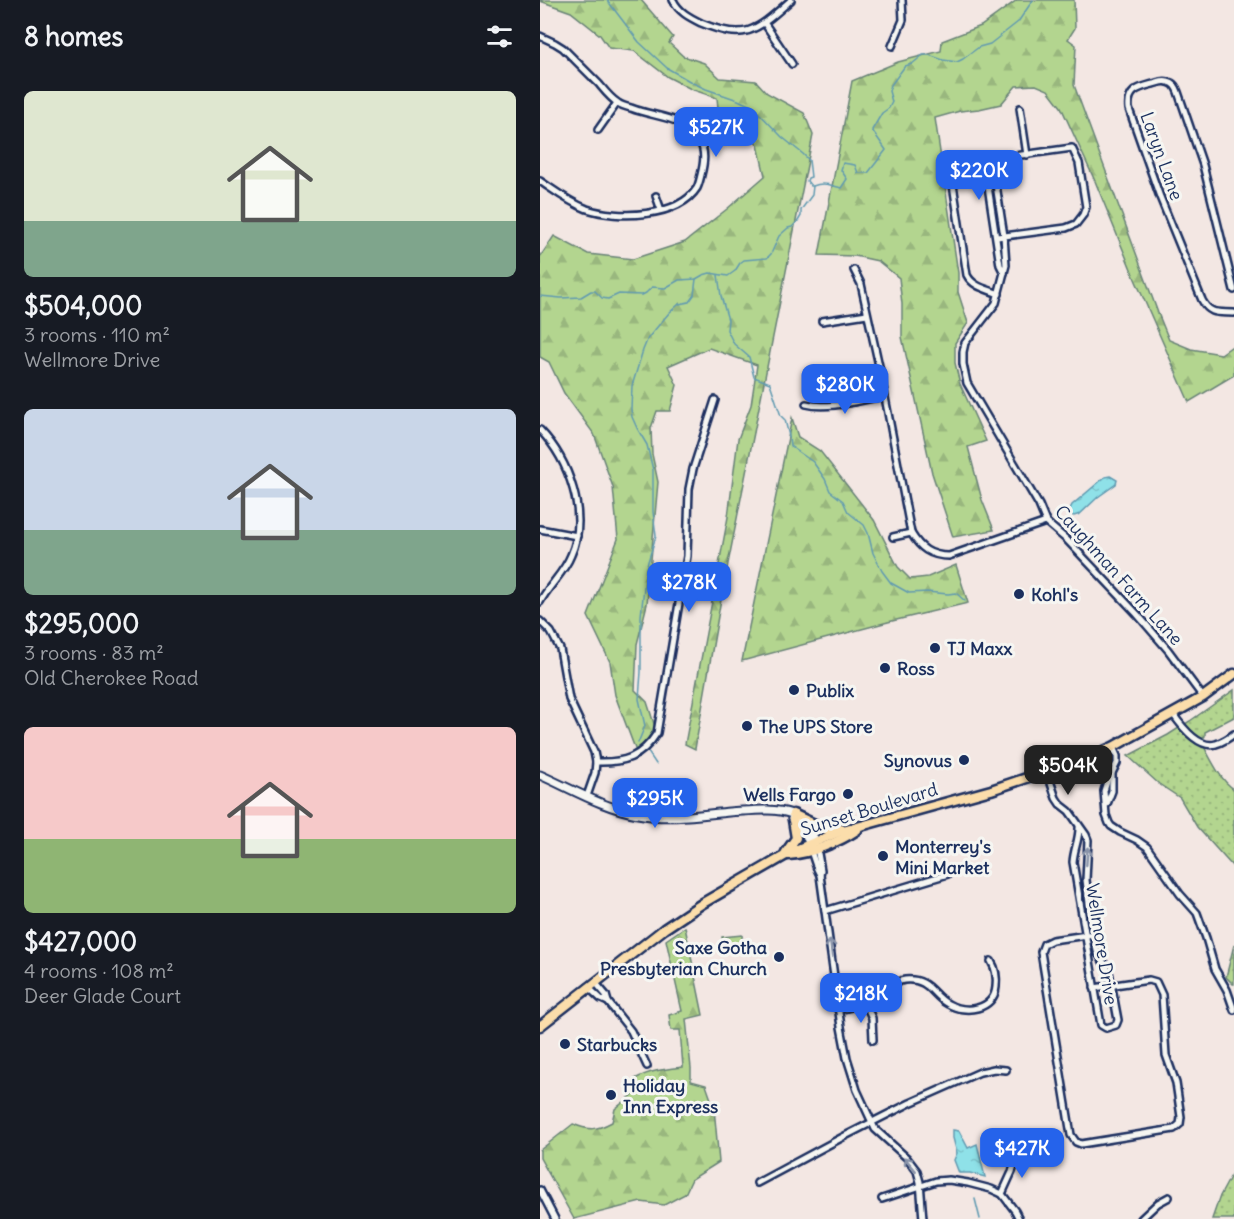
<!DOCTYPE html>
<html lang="en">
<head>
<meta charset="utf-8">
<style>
  :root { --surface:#171b24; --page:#20242c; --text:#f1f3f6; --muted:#9ea1a6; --accent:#2563eb }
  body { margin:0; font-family:Delius,sans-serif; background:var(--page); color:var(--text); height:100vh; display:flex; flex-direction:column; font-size:22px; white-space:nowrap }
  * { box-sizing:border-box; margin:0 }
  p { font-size:20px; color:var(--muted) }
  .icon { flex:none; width:33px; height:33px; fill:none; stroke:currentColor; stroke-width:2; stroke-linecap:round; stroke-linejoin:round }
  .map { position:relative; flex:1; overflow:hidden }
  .details { display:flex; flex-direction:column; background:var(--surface); width:540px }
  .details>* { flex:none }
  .price { position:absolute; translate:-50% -51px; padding:0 14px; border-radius:12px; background:var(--accent); color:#fff; font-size:20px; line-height:39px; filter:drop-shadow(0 2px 3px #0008) }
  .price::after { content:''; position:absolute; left:50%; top:36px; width:18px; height:14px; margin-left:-9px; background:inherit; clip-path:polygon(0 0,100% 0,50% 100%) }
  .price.selected { background:#222; color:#fff }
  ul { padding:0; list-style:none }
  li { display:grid; align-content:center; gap:12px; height:318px; padding:0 24px }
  li span { display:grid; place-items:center; height:186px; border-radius:9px; color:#555 }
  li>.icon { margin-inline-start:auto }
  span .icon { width:108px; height:108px; fill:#fffc; stroke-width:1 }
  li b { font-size:26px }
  h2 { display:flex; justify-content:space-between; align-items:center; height:72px; padding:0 24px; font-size:26px }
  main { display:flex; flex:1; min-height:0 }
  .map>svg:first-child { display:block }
</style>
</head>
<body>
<main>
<section class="details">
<h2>8 homes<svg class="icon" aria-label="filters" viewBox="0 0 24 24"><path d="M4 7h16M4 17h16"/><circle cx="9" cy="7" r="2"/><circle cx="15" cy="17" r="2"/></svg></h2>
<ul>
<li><span style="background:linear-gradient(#dfe7d0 70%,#7fa58c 0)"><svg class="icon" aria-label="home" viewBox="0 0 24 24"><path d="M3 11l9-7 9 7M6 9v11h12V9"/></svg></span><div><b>$504,000</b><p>3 rooms · 110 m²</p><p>Wellmore Drive</p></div></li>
<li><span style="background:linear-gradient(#c9d6e8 65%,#7fa58c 0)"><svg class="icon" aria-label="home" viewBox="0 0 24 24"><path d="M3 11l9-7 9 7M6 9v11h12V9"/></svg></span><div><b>$295,000</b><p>3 rooms · 83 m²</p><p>Old Cherokee Road</p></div></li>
<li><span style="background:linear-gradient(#f6c9c9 60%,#8fb573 0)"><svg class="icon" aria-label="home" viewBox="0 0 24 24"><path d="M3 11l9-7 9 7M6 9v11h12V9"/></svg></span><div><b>$427,000</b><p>4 rooms · 108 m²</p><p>Deer Glade Court</p></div></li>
</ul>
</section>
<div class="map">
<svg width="694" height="1219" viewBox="0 0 694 1219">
  <defs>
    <pattern id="grass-dots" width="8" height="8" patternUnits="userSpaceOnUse" patternTransform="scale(1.5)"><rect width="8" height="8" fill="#b3d58f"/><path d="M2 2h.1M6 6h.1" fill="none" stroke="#99b77e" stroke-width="1.8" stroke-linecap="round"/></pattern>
    <pattern id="forest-firs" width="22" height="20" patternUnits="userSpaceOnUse" patternTransform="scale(1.5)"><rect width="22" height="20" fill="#b3d58f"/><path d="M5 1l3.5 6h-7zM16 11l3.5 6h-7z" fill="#99b77e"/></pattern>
    <pattern id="water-ripples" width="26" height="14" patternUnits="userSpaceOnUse" patternTransform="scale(1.5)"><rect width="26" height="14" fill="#8fe1e8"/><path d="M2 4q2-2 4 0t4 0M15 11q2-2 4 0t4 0" fill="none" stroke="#7bc1c9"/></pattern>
  </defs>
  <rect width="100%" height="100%" fill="#f3e7e3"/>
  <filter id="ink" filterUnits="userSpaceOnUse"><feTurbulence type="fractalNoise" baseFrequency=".0167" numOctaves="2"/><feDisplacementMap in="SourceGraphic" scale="12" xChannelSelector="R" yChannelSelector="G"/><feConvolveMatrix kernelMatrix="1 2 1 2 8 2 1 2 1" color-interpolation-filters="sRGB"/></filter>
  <g filter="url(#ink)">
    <g fill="url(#grass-dots)" stroke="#678276" stroke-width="1.5">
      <path d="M694 690V717L665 732V736L661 741C669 755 680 781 694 789V868L657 827 640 798 619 784 588 756 628 735 650 721Z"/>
      <polygon points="694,945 694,984 693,984 686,977"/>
      <polygon points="694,1170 694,1219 672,1219 680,1196"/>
    </g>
    <g fill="url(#forest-firs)" stroke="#678276" stroke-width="1.5">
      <polygon points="0,0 101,0 133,37 129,43 143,56 164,63 180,78 216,81 227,93 264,113 273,135 181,599 155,749 145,744 188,517 198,439 211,405 217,365 169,348 128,366 137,385 130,411 117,411 111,428 112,454 118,482 107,604 97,644 95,690 107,702 117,733 97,754 75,695 70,662 48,616 78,539 73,487 54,434 24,393 9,362 0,357 0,257 14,236 48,254 93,259 145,242 187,209 225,176 218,145 196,115 186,118 179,117 177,98 151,89 128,77 94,51 69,48 60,35 31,12 0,1"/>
      <polygon points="477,0 534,0 535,28 528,39 536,45 534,85 618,313 629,340 651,349 681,354 694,345 694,375 649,402 595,279 555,181 521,107 508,90 496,85 476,86 461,104 439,109 420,111 395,118 418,273 418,292 428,323 415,343 415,363 420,384 446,441 428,447 442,500 454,530 413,537 392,473 362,337 362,304 359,278 338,261 315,256 279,255 312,81 358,62 401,51 402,41 441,26"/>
      <polygon points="252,418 258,437 280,451 334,520 358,567 370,579 388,577 416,565 428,603 348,622 202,661"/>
      <path d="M145 927 163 1015 146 1019 151 1068V1081L166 1085 174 1108 179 1162 152 1179 145 1194 124 1205 101 1202 34 1219 0 1158V1150L33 1124C49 1131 57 1130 72 1122L75 1109 100 1089 95 1079C111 1070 125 1069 143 1067L140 1030H131L129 1015 142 1011 126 940Z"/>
    </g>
    <polygon fill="#b3d58f" stroke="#678276" stroke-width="1.5" points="202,935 203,949 183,951 182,937"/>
    <g fill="url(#water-ripples)" stroke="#619ab1" stroke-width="1.5">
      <polygon points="570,476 577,480 576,484 558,497 540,514 534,516 531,515 529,511 532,505 565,477"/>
      <polygon points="413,1130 419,1131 428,1148 437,1144 445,1177 430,1173 419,1173 414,1160 417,1153 413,1138"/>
    </g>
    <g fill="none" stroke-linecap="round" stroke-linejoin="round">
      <g stroke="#619ab1" stroke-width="1.5">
        <polyline points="67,0 99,42 127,68 153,83 166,89 198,100 209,105 217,111 242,137 263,154 269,160 271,177 268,178 267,181 271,186 272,186"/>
        <path d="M273 186C283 182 291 185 301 188L307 179 301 170 303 163 315 165 318 173H328L346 150 332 130 342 113 349 108 352 102 349 91 351 85 365 66 372 64 383 55H389L403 60 417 62 423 59 439 47 450 44 478 22 493 0"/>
        <polyline points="178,275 181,296 188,320 187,330 194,344 209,357 214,377 230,383 241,416 245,420 249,436 250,446 273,462 285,479 290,491 303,501 308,512 324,525 328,533 333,553 342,571 351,583 369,593 387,592 408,594 416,593 425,601"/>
        <polyline points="0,296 21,298 41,297 51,291 55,291 62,298 68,299 79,294 102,295 106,293 112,287 125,288 139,280 156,279 163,275 170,273 188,276 195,271 200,263 204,260 227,258 231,254 239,236 248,228 252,227 258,221 261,216 261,210 272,195 273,186"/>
        <polyline points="98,743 105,726 99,699 101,672 101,616 106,568 116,536 113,512 113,470 107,445 97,428 92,417 91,409 92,386 103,350 108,338 129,313 139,304 149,302 154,295 156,279"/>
        <polyline points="108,752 116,764"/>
        <polyline points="435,1199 440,1219"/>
      </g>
      <g stroke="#1b2f5e" stroke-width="10">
        <g id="minor">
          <path d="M133 0C139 12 149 17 161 23 207 42 217 30 251 0"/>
          <polyline points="225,24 252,64"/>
          <path d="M0 36 15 43 23 48C35 60 47 72 59 84 64 90 71 99 78 103 82 106 87 107 91 108 116 118 143 115 159 140 166 151 164 163 161 175 160 179 159 184 157 188 138 218 77 219 47 209 29 202 15 191 0 181"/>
          <polyline points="352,46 363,20 362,0"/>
          <polyline points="480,108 487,155"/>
          <polyline points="58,130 77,103"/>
          <polyline points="452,159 464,236 466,265 456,303 425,343 423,352 423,364 427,383 499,505 506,522 527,540 597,614 628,650 663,697"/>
          <polyline points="444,160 460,265 464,273"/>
          <polyline points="116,196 121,210"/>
          <path d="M457 237 526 228 536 224 543 215 546 207 539 163 532 148 410 165 427 275C433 287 447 289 459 294"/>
          <path d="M314 270 321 284 339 366 371 533C380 548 390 556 409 556L506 522"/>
          <path d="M694 290 663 165 638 92C636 87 634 83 628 82 623 80 618 83 613 84 598 88 587 90 589 109L620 197 662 300C670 315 678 312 694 313"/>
          <polyline points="282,321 327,314"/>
          <path d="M266 404C289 410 320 400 344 396"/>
          <path d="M0 430C29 460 49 515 31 555 24 573 9 585 0 602"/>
          <polyline points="0,529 37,536"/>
          <polyline points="353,537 371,533"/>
          <polyline points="0,621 11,632 20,649 29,699 54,752 56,762 55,773 47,796"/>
          <path d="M633 714C642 727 659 749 676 744 682 742 689 738 694 734"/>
          <polyline points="573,747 577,756 577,763 572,773 568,778 564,791 566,815 569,823 571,826 580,832 597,840 607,847 640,894 657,913 666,938 675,969 687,990 694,1010"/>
          <path d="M56 762C84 763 101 758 117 733L147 556 149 489 153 469 175 400"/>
          <path d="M507 772 516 798 520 804 529 811 546 835 548 840 546 880 552 927 557 951 569 972 578 1020 576 1025 566 1028 561 1025 533 862C534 848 540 838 539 825"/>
          <polyline points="567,804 572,791 572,773"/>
          <polyline points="277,848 281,870 280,875 301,1027 307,1058 317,1090 335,1129 367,1158 377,1171 380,1182 383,1219"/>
          <polyline points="271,851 277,869 280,875"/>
          <polyline points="285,911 408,874"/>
          <polyline points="554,934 512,940 504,944 501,952 531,1135 536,1142 541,1144 634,1129 640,1124 641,1117 636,1083 626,1055 622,995 616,982 609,980 554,988"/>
          <polyline points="55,982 66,995 68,1002 91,1031 107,1066"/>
          <polyline points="48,987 61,999 68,1002"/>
          <polyline points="325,1003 332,1018 333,1040"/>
          <path d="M298 1010C310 1007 323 1005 334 1000 345 994 352 981 365 980 390 978 391 995 408 1004 425 1014 454 1010 456 987 457 978 456 969 451 961"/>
          <polyline points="217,1183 303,1137 370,1103 440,1072 454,1069 466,1070"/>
          <polyline points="0,1190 15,1219"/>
          <polyline points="462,1194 472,1172 477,1155"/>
          <polyline points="342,1199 396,1181 409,1180 428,1183 451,1189 462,1194 475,1211 479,1219"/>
          <polyline points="601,1219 618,1203 629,1197"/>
        </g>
      </g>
      <g stroke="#1b2f5e" stroke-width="11">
        <g id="tertiary">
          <path d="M0 775C32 789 63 808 98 814 128 820 158 815 189 812 210 811 232 807 252 814 263 818 272 831 275 841"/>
          <polyline points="252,819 265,833 269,843"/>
        </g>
      </g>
      <g stroke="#1b2f5e" stroke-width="13">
        <g id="primary">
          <polyline points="253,814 285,829 301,829"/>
          <polyline points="246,852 256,838 253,820"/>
          <path d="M248 855C270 854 299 842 317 830"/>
          <polyline points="0,1026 124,929 163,903 253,851 299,832 451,790 555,755 573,747 663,697 694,674"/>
        </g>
      </g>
      <use href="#minor" stroke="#f6f6f2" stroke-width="5"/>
      <use href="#tertiary" stroke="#f6f6f2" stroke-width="7"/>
      <use href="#primary" stroke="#fbddab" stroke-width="8"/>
    </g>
    <defs><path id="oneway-shaft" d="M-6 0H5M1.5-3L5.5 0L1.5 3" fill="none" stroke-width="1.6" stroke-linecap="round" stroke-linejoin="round" transform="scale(1.5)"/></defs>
    <g stroke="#8892a8">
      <use href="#oneway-shaft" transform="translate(547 856) rotate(-86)"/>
      <use href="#oneway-shaft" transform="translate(291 948) rotate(-97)"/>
      <use href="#oneway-shaft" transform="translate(370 1164) rotate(-130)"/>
    </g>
  </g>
  <g fill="#1b2f5e" stroke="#f6f6f2" stroke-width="2">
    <circle cx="479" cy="594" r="6"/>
    <circle cx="395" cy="648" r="6"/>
    <circle cx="345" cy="668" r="6"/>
    <circle cx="254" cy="690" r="6"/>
    <circle cx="207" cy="726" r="6"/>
    <circle cx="424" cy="760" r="6"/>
    <circle cx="308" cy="794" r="6"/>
    <circle cx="343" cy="856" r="6"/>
    <circle cx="239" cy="957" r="6"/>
    <circle cx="25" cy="1044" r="6"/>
    <circle cx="71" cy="1095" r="6"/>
  </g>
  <g text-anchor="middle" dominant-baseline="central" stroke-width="6" stroke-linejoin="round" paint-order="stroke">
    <g font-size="18" fill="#1b2f5e" stroke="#f6f6f2">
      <text transform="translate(622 156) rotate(70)">Laryn Lane</text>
      <text transform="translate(579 575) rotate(48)">Caughman Farm Lane</text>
      <text transform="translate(329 809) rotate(-17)">Sunset Boulevard</text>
      <text transform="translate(562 944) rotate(81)">Wellmore Drive</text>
    </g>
    <g font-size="18" font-weight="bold" fill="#1b2f5e" stroke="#f6f6f2" text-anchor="start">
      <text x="491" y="594">Kohl's</text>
      <text x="407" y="648">TJ Maxx</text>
      <text x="357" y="668">Ross</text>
      <text x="266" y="690">Publix</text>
      <text x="219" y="726">The UPS Store</text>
      <text x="412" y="760" text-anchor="end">Synovus</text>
      <text x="296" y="794" text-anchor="end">Wells Fargo</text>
      <text x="355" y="846">Monterrey's<tspan x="355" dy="21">Mini Market</tspan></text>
      <text x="227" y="947" text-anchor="end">Saxe Gotha<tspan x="227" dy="21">Presbyterian Church</tspan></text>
      <text x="37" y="1044">Starbucks</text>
      <text x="83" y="1085">Holiday<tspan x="83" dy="21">Inn Express</tspan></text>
    </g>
  </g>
</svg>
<b class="price" style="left:176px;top:158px">$527K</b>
<b class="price" style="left:439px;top:201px">$220K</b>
<b class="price" style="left:305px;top:415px">$280K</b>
<b class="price" style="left:149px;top:613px">$278K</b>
<b class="price selected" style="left:528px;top:796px">$504K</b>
<b class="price" style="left:115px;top:829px">$295K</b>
<b class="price" style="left:321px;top:1024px">$218K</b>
<b class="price" style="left:482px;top:1179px">$427K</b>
</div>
</main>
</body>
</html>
